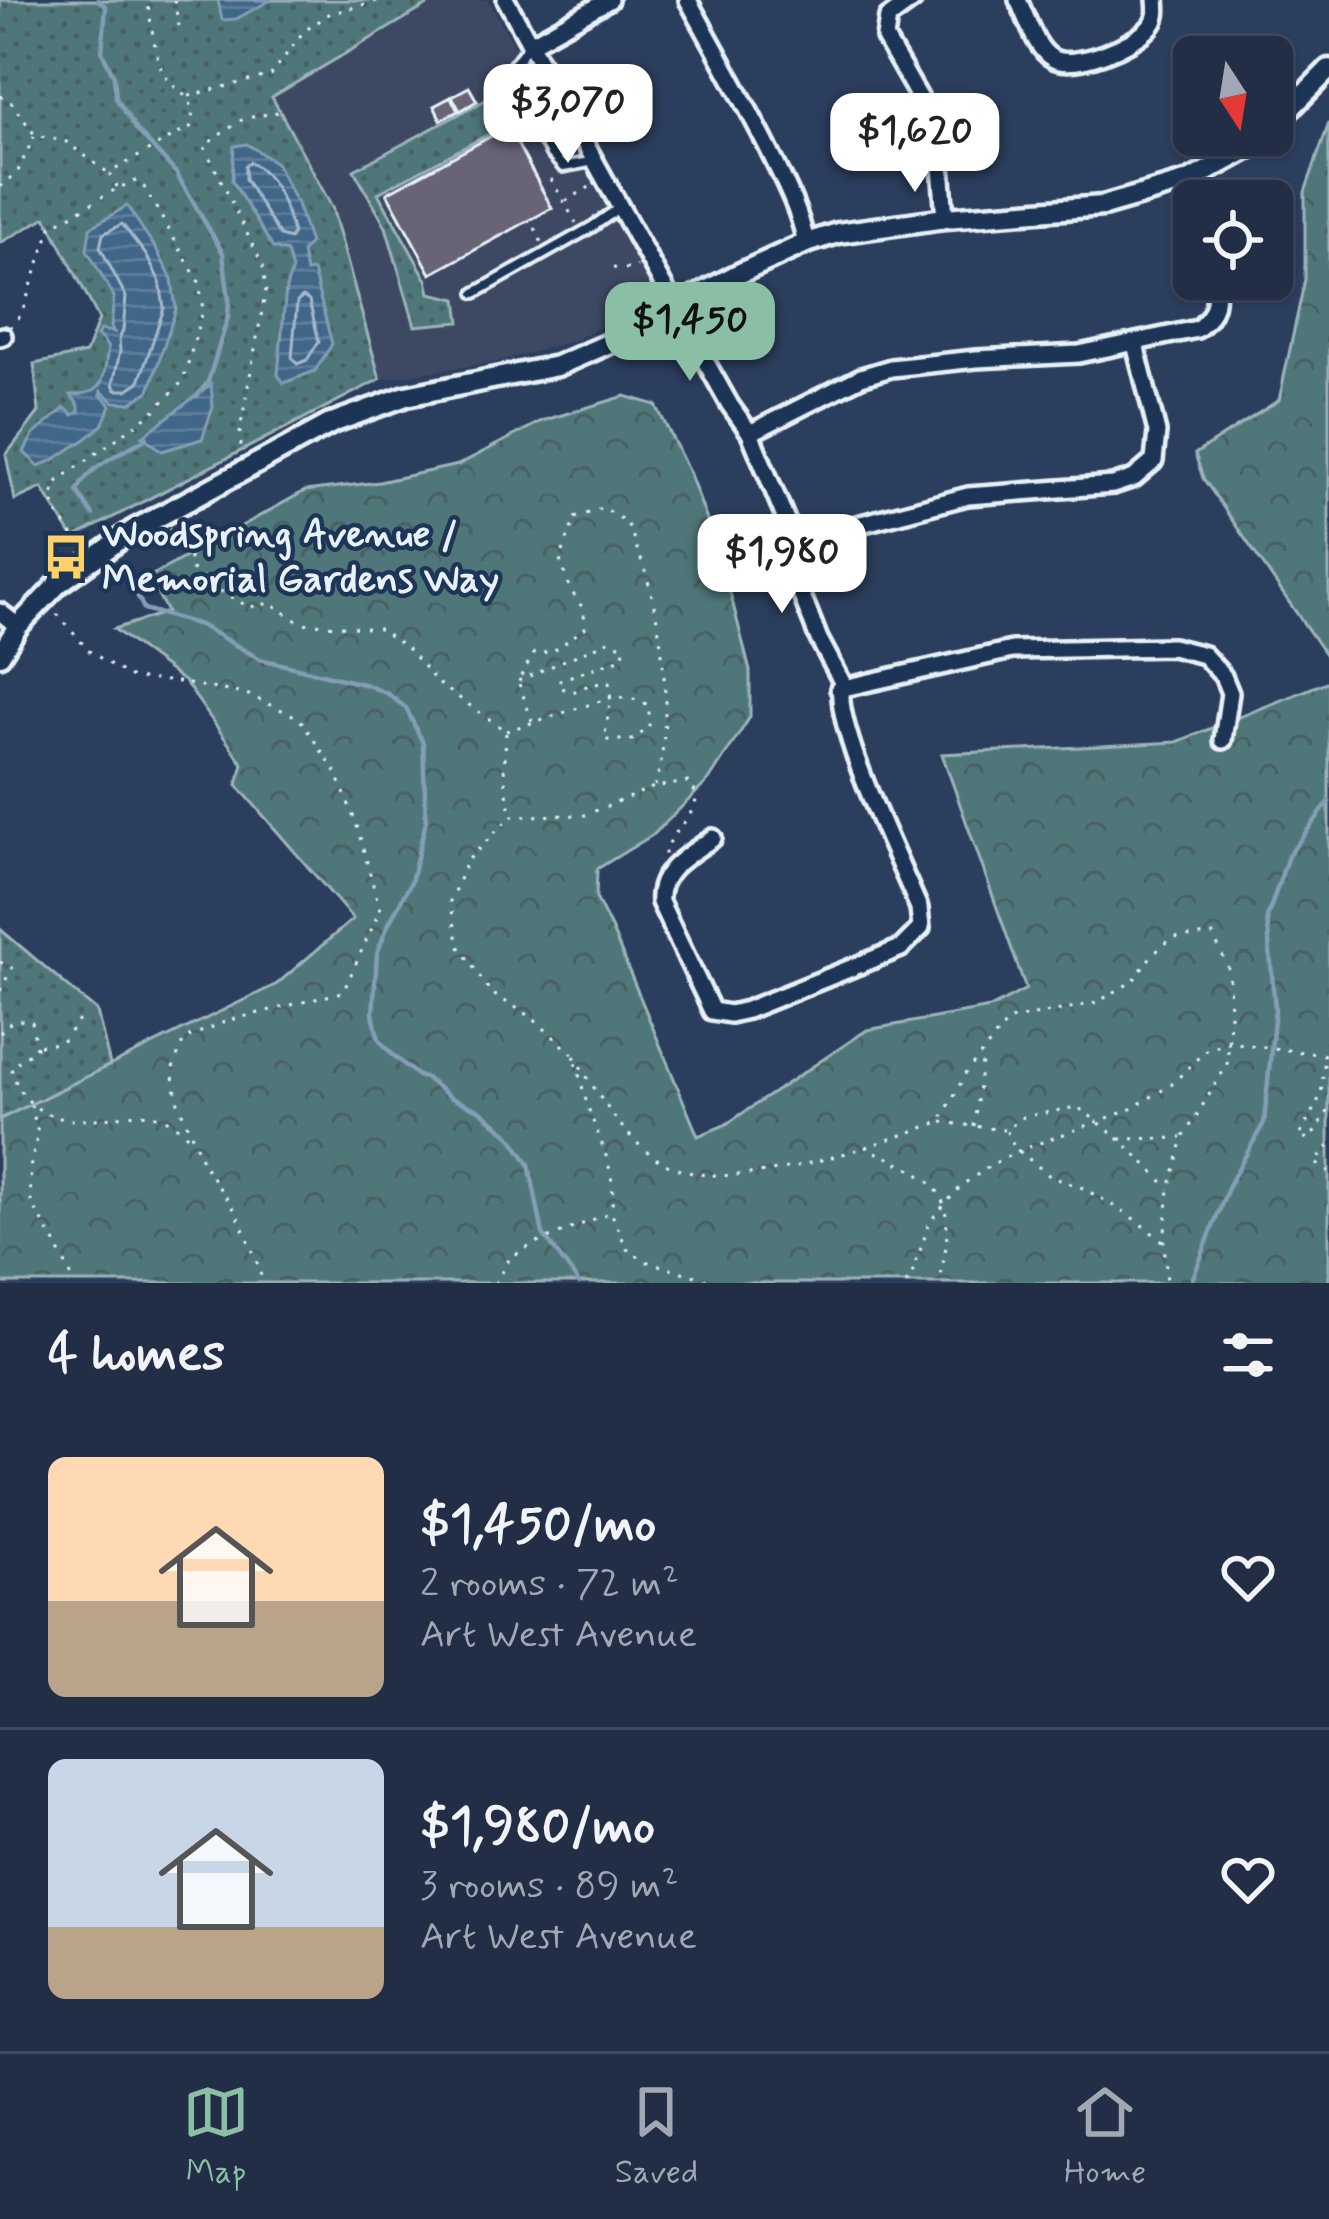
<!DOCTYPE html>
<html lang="en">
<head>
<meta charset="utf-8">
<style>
  :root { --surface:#212e46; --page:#2d3a51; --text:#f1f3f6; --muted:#a2a8b3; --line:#3e4a5f; --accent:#8abfa5 }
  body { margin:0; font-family:Mynerve,sans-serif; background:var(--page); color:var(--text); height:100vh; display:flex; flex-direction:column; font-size:45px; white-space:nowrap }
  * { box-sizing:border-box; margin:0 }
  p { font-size:39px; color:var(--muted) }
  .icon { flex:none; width:66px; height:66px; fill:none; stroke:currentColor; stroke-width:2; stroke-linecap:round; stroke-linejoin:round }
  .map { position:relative; height:1283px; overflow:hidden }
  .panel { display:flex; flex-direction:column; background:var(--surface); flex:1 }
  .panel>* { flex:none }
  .needle { width:78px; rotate:168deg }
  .fabs { position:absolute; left:1173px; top:36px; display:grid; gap:24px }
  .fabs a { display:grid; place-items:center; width:120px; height:120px; border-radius:18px; background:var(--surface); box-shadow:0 3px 9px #0004,0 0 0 3px var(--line); font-size:60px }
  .price { position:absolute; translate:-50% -102px; padding:0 27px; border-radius:24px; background:#fff; color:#222; font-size:39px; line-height:78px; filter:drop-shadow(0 3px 6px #0008) }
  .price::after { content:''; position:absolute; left:50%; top:72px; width:36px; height:27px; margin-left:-18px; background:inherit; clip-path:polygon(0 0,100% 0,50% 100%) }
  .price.current { background:var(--accent); color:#111 }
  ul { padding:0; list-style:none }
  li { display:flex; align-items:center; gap:36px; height:300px; padding:0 48px }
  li+li { border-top:3px solid var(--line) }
  li span { display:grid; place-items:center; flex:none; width:336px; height:240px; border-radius:18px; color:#555 }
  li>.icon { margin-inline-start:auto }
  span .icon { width:144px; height:144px; fill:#fffc; stroke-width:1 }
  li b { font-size:51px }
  h2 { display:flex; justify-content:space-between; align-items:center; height:144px; padding:0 48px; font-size:51px }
  .dock { display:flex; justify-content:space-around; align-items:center; height:168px; border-top:3px solid var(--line); background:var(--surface); font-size:33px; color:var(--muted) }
  .dock a { display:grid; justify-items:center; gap:6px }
  .dock .current { color:var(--accent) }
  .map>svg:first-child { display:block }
</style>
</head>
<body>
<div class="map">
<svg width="1329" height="1283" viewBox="0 0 1329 1283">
  <defs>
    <pattern id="forest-crowns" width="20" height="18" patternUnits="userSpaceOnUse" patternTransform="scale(3)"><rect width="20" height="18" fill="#4f777a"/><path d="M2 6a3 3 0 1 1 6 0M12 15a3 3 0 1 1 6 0" fill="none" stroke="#4a6062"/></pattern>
    <pattern id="park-dots" width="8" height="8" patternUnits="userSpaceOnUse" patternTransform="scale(3)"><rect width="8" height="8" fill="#4f777a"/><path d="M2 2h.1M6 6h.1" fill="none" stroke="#4a6062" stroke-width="1.8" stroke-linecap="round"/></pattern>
    <pattern id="water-rules" width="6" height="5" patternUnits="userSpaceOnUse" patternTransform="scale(3)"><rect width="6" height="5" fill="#406688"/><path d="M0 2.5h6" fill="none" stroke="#5c7c9a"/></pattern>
  </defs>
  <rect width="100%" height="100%" fill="#2c3e5d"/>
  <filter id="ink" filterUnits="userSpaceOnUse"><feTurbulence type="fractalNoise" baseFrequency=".00833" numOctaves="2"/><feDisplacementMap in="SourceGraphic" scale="24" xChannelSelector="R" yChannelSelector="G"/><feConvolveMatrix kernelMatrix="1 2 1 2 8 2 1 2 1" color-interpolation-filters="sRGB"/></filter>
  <g filter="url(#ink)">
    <polygon fill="#3e4964" points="436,0 488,0 658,297 575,340 496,362 380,379 332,207 272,96"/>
    <g fill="url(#forest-crowns)" stroke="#9cb4b9" stroke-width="3">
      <polygon points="1329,123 1329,660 1203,478 1195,454 1279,400 1305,279 1305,192"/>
      <polygon points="625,396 656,405 690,474 722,561 750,671 750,717 709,780 654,834 597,869 596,898 612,930 698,1136 725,1125 867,1030 990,1008 1026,989 942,754 1177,742 1329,681 1329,1283 0,1283 0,1119 277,984 353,919 237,785 243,764 185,682 114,629 167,612 149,577 305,491 379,482 458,465 542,421"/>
    </g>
    <g fill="url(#park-dots)" stroke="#9cb4b9" stroke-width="3">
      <polygon points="0,0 436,0 272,97 332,207 380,379 73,538 42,488 15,500 6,455 39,412 34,364 86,353 99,319 46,217 0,243"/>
      <polygon points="495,95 509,117 508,124 378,193 427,280 430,293 457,299 460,322 415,326 386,227 354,170"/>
      <polygon points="0,929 97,1011 110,1065 0,1119"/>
    </g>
    <g fill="url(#water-rules)" stroke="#839eb5" stroke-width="3">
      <polygon points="218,0 271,0 236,19 222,20"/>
      <polygon points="247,144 276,163 297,204 310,243 302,252 306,272 313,271 332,344 315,371 284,383 278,375 286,288 292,270 287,252 273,248 232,181 234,146"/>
      <path d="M127 206 156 249 172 279 176 309 149 391 131 403 114 402 101 391 100 394 111 405 102 425 87 438 52 461 38 466 24 452 33 435 65 408 73 415 79 412V406L71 395C107 394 103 378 108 348L103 340 97 336 100 330 114 332 111 327 114 297 87 250 90 228Z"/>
      <polygon points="211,384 213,407 202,439 162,451 143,436"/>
    </g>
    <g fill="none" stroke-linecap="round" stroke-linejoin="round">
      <g stroke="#a5b9cb" stroke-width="3">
        <path d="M250 162C276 175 285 206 293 233L290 239 280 236 245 179V166Z"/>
        <polygon points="122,224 146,255 160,282 164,308 139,382 127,390 116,390 113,384 120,351 119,340 123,330 126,297 100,247 103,234"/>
        <polygon points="303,297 309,301 319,341 307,360 297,364 292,357 297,302"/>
      </g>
      <g stroke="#839eb5" stroke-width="4.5">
        <polyline points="98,0 106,7 102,52 114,76 116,98 136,129 176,173 223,253 229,300 228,317 208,382 197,396"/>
        <path d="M93 515 77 491C91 464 123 452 147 438"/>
        <polyline points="130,581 144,609 200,625 260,659 367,685 388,694 406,708 423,743 426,821 411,882 387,927 377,954 373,1013 377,1033 381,1042 393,1055 418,1076 426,1078 451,1098 481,1111 510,1136 529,1164 543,1234 579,1283"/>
        <polyline points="1191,1283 1230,1183 1264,1123 1275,1009 1267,918 1288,856 1329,802"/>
      </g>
    </g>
    <g fill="#686375" stroke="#e8f1f8" stroke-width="3">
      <polygon points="469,87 477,101 460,111 452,96"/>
      <polygon points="451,97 458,111 441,120 434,106"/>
      <polygon points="508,127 552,208 431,274 387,193"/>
    </g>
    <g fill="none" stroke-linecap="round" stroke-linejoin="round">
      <g stroke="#e8f1f8" stroke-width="16">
        <g id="service">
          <polyline points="529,45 511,68 510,81 551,154 563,167 595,161"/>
          <polyline points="475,293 592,227 619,208"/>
        </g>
      </g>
      <g stroke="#e8f1f8" stroke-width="24">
        <g id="minor">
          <path d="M506 0 684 323 730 405 750 433 786 520 802 596 819 639 842 682C830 721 901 864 919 908L921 928 901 948 747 1010 730 1014 712 1011 660 902C657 870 690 855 713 838"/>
          <path d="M688 0C715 49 743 98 768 148 783 179 799 208 806 243"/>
          <polyline points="913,0 888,18 885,38 931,118 939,139 945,218"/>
          <path d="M1018 0C1027 18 1035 48 1052 58 1073 71 1135 45 1150 27 1158 19 1157 10 1156 0"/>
          <polyline points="530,44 609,0"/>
          <polyline points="1189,181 1199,201"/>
          <polyline points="0,337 3,336"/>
          <path d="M750 433 861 377 891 368 976 359 1079 354 1197 329C1216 315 1217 301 1215 279"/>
          <polyline points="792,542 968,496 1113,485 1134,478 1154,461 1157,432 1135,344"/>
          <polyline points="0,612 18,626"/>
          <polyline points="839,689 1012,650 1172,647 1204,655 1223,676 1230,693 1223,740"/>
        </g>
      </g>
      <g stroke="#e8f1f8" stroke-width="27">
        <g id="tertiary">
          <polyline points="1272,127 1329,69"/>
          <polyline points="0,655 18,626 58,584 132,531 332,423 406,396 557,366 610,343 736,275 806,243 838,233 945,218 1103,206 1189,181 1253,146 1264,135"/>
        </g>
      </g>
      <g stroke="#e8f1f8" stroke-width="3" stroke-dasharray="3 9" stroke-linecap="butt">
        <polyline points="174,0 179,26"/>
        <polyline points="0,96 11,102 35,135 65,141 107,172"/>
        <polyline points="189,96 271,75 303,32 329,14 381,0"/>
        <polyline points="551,179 576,223"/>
        <polyline points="0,187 18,171 34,137"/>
        <path d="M117 187 109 173 192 126C196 95 181 97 166 77 155 63 151 19 147 0"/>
        <polyline points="566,201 593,185"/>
        <polyline points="535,228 543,245"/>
        <polyline points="613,268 631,269 637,266"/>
        <polyline points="10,328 22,313 51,227 118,188 136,181 144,187 199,282 203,310 183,381 152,413 58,481 51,498 58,515 81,547"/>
        <polyline points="241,446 240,430 266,289 263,266 204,146 243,119 277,112"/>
        <polyline points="169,529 188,549 192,570 211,586 249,607 271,603 300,623 380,629 408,649 438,683 506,731 504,774 511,816"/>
        <polyline points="57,614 89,651 132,678 178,682 249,695 299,718 337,774 357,826 380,910 343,992 227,1021 184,1039 172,1071 178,1103 205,1167 236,1212 256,1259 263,1283"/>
        <path d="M532 721 518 681 534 653 552 652 585 628 584 610 570 589 560 560 575 518 603 508C610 512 620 517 626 523 631 529 634 541 637 549 663 611 675 721 655 786"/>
        <path d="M506 731 613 697 631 698 649 705V728L632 740H605C605 720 614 702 609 683L591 684 573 692 559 687 560 680 622 658 625 647 608 641 518 681"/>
        <polyline points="0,962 12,968 0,991"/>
        <path d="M0 1033C9 1021 17 1018 32 1022L36 1048 11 1067C19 1102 46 1121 81 1120 109 1120 141 1107 167 1120 175 1124 183 1133 190 1138"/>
        <polyline points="39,1045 61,1043 79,1020"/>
        <path d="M573 1054 530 1016 491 993 459 946 450 901 467 861 511 816 585 815 654 787 688 782 697 795C694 821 668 832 664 858"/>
        <path d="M574 1056C598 1094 623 1139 662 1162 728 1201 871 1145 940 1122L966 1073 1009 1020 1096 1003 1133 981 1152 955 1172 938 1213 935 1229 970 1230 1018 1227 1065 1183 1138 1169 1189 1164 1242 1167 1283"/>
        <path d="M576 1063C580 1078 584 1095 589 1110 601 1145 618 1173 611 1212"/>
        <polyline points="31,1105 38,1133 30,1168 31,1202 55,1243 75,1283"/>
        <polyline points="942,1122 1004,1130"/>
        <polyline points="974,1126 983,1054"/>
        <polyline points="1120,1139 1182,1138"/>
        <polyline points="1329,1146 1315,1163 1329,1171"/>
        <path d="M865 1147C887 1158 917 1169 934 1187 955 1210 946 1256 938 1283"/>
        <path d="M1163 1241 1126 1213 1083 1188 1051 1177 1014 1147 1006 1130 1023 1117 1077 1107C1113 1131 1141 1158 1169 1189"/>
        <polyline points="495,1283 510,1258 530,1246 611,1212 627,1249 645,1261 719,1283"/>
        <polyline points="906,1283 910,1280 930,1221 962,1185 993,1164 1018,1151 1129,1110 1171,1085 1206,1050 1228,1042 1325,1055 1321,1095 1299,1137 1310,1139 1329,1110"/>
      </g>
      <use href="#service" stroke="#1d3557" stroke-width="8"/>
      <use href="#minor" stroke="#1d3557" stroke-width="15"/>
      <use href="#tertiary" stroke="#1d3557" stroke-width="18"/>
    </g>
  </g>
  <defs>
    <g id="bus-bare" transform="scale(3.6)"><path d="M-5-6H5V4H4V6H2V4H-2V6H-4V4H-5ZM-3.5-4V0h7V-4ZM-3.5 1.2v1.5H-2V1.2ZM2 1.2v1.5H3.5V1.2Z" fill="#ffd166" stroke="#1d3557" stroke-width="2.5" paint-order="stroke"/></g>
  </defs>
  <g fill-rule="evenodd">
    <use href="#bus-bare" x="66" y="557"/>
  </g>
  <g text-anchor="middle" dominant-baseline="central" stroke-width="9" stroke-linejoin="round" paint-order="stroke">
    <g font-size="39" font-weight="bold" fill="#e8f1f8" stroke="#1d3557" text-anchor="start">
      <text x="102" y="535">Woodspring Avenue /<tspan x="102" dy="45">Memorial Gardens Way</tspan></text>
    </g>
  </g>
</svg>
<div class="fabs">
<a><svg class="needle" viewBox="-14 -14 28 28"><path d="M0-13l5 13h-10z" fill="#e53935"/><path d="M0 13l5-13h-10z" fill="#a2a8b3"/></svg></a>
<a><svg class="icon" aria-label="locate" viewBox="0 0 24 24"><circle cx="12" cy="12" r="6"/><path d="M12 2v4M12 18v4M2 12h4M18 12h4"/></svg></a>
</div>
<b class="price" style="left:568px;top:166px">$3,070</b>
<b class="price" style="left:915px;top:195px">$1,620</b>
<b class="price current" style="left:690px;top:384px">$1,450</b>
<b class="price" style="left:782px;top:616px">$1,980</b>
</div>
<section class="panel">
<h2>4 homes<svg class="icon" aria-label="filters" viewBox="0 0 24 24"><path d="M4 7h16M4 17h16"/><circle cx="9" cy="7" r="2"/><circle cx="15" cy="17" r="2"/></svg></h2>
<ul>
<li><span style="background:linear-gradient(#ffd9b3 60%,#b9a48a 0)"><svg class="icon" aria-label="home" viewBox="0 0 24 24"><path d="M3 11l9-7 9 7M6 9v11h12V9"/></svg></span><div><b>$1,450/mo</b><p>2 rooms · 72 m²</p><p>Art West Avenue</p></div><svg class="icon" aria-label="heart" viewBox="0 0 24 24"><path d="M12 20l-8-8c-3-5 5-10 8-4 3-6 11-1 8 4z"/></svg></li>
<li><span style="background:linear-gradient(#c9d6e8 70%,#b9a48a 0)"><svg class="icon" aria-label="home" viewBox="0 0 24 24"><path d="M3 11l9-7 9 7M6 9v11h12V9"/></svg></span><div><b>$1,980/mo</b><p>3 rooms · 89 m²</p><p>Art West Avenue</p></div><svg class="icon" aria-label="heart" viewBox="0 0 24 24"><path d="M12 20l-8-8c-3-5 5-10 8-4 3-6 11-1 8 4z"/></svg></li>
</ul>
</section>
<nav class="dock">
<a class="current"><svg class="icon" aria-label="map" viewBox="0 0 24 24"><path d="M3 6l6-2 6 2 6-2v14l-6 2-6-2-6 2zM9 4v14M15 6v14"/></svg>Map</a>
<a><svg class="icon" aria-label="saved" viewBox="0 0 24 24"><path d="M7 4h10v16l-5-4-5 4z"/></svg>Saved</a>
<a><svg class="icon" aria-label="home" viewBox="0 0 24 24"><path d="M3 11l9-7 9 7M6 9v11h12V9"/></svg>Home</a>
</nav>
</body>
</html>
